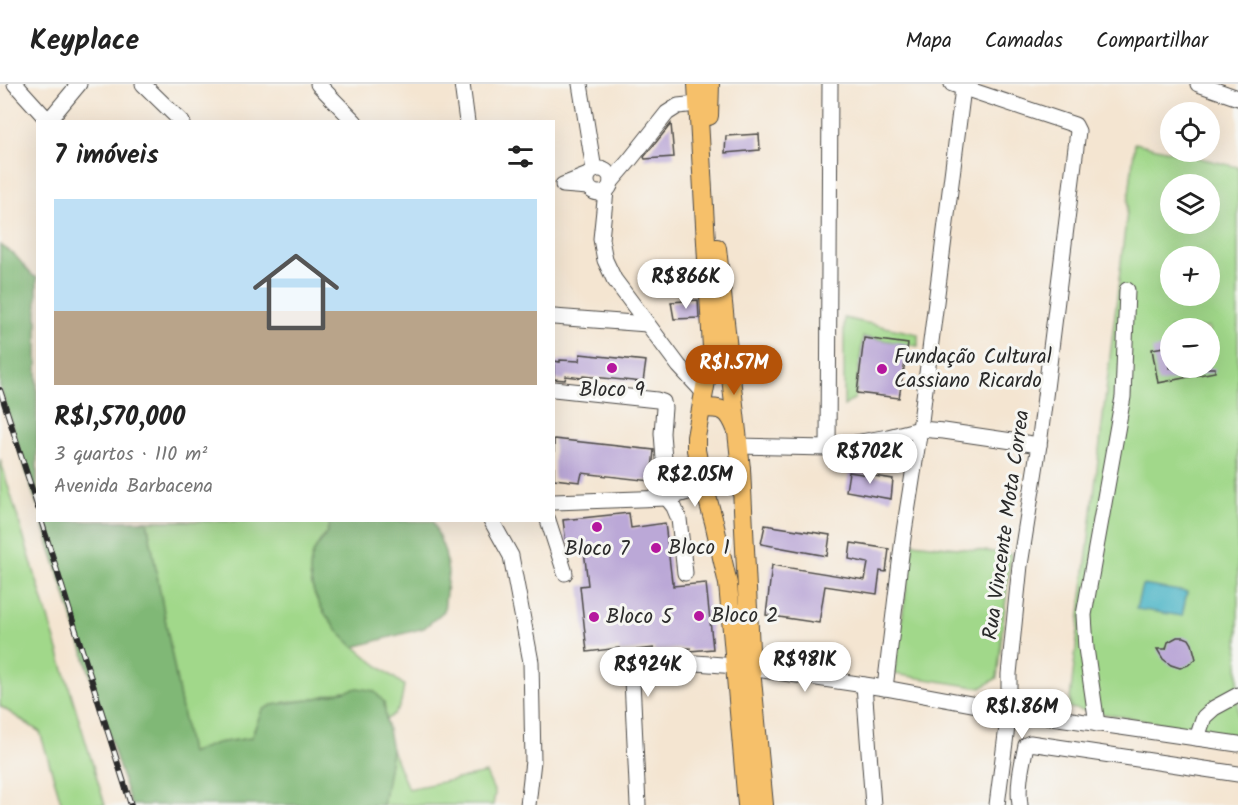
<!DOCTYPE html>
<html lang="pt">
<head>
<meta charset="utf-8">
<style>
  :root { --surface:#fff; --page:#f2f2f2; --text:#222; --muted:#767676; --line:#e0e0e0; --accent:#b45309 }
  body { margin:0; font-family:Kalam,sans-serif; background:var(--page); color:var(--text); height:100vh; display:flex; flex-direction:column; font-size:22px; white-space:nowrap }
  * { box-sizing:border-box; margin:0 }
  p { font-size:20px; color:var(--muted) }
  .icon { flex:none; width:33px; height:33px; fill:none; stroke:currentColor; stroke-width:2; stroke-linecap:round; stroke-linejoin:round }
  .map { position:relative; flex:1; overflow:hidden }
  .sheet { position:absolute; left:36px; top:36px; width:519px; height:402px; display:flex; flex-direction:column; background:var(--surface); border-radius:0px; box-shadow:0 6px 24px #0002 }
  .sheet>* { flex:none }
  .buttons { position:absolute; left:1160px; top:18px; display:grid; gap:12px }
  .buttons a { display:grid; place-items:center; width:60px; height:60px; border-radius:50%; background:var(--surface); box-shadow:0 6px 24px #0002; font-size:30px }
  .price { position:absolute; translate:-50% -51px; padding:0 14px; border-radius:21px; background:#fff; color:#222; font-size:20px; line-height:39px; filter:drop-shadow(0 2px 3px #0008) }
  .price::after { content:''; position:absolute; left:50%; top:36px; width:18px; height:14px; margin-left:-9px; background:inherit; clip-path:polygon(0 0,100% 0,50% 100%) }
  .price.active { background:var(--accent); color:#fff }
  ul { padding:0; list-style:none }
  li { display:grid; align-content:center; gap:12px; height:318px; padding:0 18px }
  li+li { border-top:2px solid var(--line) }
  li span { display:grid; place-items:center; height:186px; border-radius:0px; color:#555 }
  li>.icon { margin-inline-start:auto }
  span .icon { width:108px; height:108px; fill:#fffc; stroke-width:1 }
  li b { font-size:26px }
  h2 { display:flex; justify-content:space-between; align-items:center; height:72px; padding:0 18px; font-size:26px }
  header { display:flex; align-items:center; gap:36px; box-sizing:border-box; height:84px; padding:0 30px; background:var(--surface); border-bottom:2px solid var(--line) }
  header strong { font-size:28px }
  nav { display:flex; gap:33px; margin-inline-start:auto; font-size:21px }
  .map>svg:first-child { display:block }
</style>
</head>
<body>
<header>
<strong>Keyplace</strong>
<nav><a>Mapa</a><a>Camadas</a><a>Compartilhar</a></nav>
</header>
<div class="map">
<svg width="1238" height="721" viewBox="0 0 1238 721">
  <rect width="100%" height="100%" fill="#f6f6f2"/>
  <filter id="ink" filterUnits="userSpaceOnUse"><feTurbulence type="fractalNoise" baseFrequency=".0167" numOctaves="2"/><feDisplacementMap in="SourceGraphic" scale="12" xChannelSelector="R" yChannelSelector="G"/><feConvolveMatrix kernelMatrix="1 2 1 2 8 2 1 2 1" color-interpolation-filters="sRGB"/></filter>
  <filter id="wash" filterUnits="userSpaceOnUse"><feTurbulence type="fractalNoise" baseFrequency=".008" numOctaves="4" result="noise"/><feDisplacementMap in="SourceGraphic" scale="24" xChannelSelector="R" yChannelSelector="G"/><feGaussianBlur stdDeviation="1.35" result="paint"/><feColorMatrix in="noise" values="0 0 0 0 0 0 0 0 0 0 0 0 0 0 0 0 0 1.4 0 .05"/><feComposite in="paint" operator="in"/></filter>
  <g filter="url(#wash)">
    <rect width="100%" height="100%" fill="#f4e5d1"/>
    <g fill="#a1d88a" stroke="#66825a" stroke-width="1.5" fill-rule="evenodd">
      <path d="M1135 59 1238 83V652L1069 624ZM1170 100H1209V140H1170ZM1170 172H1209V212H1170ZM1170 244H1209V284H1170Z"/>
      <polygon points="844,234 918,250 918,262 863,253 855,314 844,322"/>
      <polygon points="0,375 105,721 62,721 40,648 0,622"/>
      <path d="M147 437H331C329 441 328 446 326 450 326 450 321 456 320 457 316 463 313 470 311 478 302 529 369 576 404 601 401 620 402 625 386 636L384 618 343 607 309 616 285 618 262 626 251 654 217 659 190 669Z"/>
      <polygon points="913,459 1011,470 997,594 981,604 894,590"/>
      <polygon points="392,666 408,705 486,689 495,709 493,721 383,721"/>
    </g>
    <g fill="#80b876" stroke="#567250" stroke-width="1.5">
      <polygon points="0,161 14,170 32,191 37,194 37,422 0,303"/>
      <path d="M330 436 433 437 445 468 448 489 444 527 424 544 354 563C330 541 301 505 313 470 316 462 322 457 326 450 328 446 329 441 330 436Z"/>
      <polygon points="42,437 147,437 190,669 217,659 251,654 262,626 272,621 309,616 358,604 374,607 384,618 386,636 392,666 383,721 131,721"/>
    </g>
    <polygon fill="#49b4c6" stroke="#3a7078" stroke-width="1.5" points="1142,501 1187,508 1182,532 1136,525"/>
    <g id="blocks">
      <g fill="#bba8d7">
        <polygon points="671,40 674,73 645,75 644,73"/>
        <polygon points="759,50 760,66 725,69 726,52"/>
        <polygon points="698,216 699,234 674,235 671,218"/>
        <polygon points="864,254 908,260 899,314 857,309"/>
        <polygon points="1170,262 1170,284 1215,284 1215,288 1158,299 1152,265"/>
        <polygon points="580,270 646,277 643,298 583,292 582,294 566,292 565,296 554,295 554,277 560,278 560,276 579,277"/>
        <polygon points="554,355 654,366 651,397 582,389 580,398 554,395"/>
        <polygon points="849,388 893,395 891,415 846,407"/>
        <polygon points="629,429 631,444 665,439 672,498 673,498 673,502 706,499 713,565 690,567 690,564 655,567 654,564 619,568 619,564 587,568 580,502 588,501 583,457 566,459 563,436"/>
        <polygon points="765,441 830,451 827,472 761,460"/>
        <polygon points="851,459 889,465 886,488 880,487 877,510 825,502 819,539 766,531 772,481 865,496 868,479 849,475"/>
        <polygon points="1177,553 1184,553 1189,555 1192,560 1196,575 1188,581 1180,584 1171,581 1163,575 1157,565 1166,565 1168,558"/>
      </g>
    </g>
  </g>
  <g filter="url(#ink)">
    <use href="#blocks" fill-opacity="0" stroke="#494744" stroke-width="1.5"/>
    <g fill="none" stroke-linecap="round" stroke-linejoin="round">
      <g stroke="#494744" stroke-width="17">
        <g id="minor">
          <polyline points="15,0 44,32 49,34 54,30 79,0"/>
          <polyline points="143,0 182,38"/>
          <polyline points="318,0 355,38"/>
          <polyline points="462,0 467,38"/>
          <polyline points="580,0 594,86"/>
          <polyline points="952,0 1075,41 1078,47 1039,361 1020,481 1009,590 1009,627 997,721"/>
          <polyline points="1198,0 1238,14"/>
          <circle cx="599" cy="97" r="12"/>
          <polyline points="611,98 629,77 667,29 678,22 697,20"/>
          <polyline points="588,103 563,101 588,91"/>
          <polyline points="606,107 601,155 605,176 614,195 679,282 704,309"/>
          <polyline points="554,233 647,240"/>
          <polyline points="554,305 657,316 663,318 664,324 662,349 667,414 674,423 679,435 685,489"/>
          <polyline points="738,362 828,364 888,353 920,345 944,347 1039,361"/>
          <polyline points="828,364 830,0"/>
          <polyline points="554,418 667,414 705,403"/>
          <polyline points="491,436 511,472 531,578 533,677 528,721"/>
          <polyline points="548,436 565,489"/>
          <polyline points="864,601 873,721"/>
          <polyline points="885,604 903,454 920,345 963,4"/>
          <polyline points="1097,640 1086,564 1084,531 1123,313 1127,206"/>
          <polyline points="1197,654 1204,633 1214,624 1238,611"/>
          <polyline points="638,721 632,596 634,585 642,577 669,577 736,582 885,604 1009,627 1238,660"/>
          <path d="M1020 721C1017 701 1022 681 1026 661L1030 659 1238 690"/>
        </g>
      </g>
      <g stroke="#494744" stroke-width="20">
        <g id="major">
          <polyline points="697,0 712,264 696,353 696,366 701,391 714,438 728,500 747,721"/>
          <polyline points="709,32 710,0"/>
          <polyline points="717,164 741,385 751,585 764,721"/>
          <path d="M702 324C723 324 728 325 736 345"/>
          <path d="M705 403C720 401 732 398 741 385"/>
        </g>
      </g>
      <use href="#minor" stroke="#fff" stroke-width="15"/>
      <use href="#major" stroke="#f6c06b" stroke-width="18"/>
      <g stroke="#2b2b2b" stroke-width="6">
        <g id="rail">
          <polyline points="0,306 38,424"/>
          <polyline points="41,436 131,721"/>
        </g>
      </g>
      <use href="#rail" stroke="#f6f6f2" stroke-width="4" stroke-dasharray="11" stroke-linecap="butt"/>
    </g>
  </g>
  <g fill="#b5179e" stroke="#f6f6f2" stroke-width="2">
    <circle cx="612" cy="284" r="6"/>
    <circle cx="882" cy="285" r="6"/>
    <circle cx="597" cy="443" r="6"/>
    <circle cx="656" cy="464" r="6"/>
    <circle cx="699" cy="532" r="6"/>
    <circle cx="594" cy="533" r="6"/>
  </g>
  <g text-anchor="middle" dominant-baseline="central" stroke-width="6" stroke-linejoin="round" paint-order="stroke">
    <g font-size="21" fill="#2b2b2b" stroke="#f6f6f2" text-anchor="start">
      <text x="894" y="273">Fundação Cultural<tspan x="894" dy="24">Cassiano Ricardo</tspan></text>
      <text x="612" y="306" text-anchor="middle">Bloco 9</text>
      <text x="668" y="464">Bloco 1</text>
      <text x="597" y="465" text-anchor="middle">Bloco 7</text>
      <text x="711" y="532">Bloco 2</text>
      <text x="606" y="533">Bloco 5</text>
    </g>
    <g font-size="21" fill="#2b2b2b" stroke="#f6f6f2">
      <text transform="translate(1007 441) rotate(-82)">Rua Vincente Mota Correa</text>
    </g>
  </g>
</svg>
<div class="buttons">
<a><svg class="icon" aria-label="locate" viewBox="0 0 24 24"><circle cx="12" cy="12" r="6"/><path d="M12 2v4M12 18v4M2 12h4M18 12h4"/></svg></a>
<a><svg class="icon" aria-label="layers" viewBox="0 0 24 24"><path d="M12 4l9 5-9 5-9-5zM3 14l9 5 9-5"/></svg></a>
<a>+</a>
<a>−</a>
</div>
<b class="price" style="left:686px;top:226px">R$866K</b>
<b class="price active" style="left:734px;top:312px">R$1.57M</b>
<b class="price" style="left:870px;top:401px">R$702K</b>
<b class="price" style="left:695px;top:424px">R$2.05M</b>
<b class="price" style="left:805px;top:609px">R$981K</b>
<b class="price" style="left:648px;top:614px">R$924K</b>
<b class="price" style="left:1022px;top:656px">R$1.86M</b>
<section class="sheet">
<h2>7 imóveis<svg class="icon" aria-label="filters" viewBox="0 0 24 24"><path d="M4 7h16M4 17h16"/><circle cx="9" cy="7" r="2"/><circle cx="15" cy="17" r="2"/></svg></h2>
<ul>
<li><span style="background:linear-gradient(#bfe0f5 60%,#b9a48a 0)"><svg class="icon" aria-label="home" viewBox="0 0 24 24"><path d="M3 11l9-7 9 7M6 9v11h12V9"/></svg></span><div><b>R$1,570,000</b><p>3 quartos · 110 m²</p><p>Avenida Barbacena</p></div></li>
</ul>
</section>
</div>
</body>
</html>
